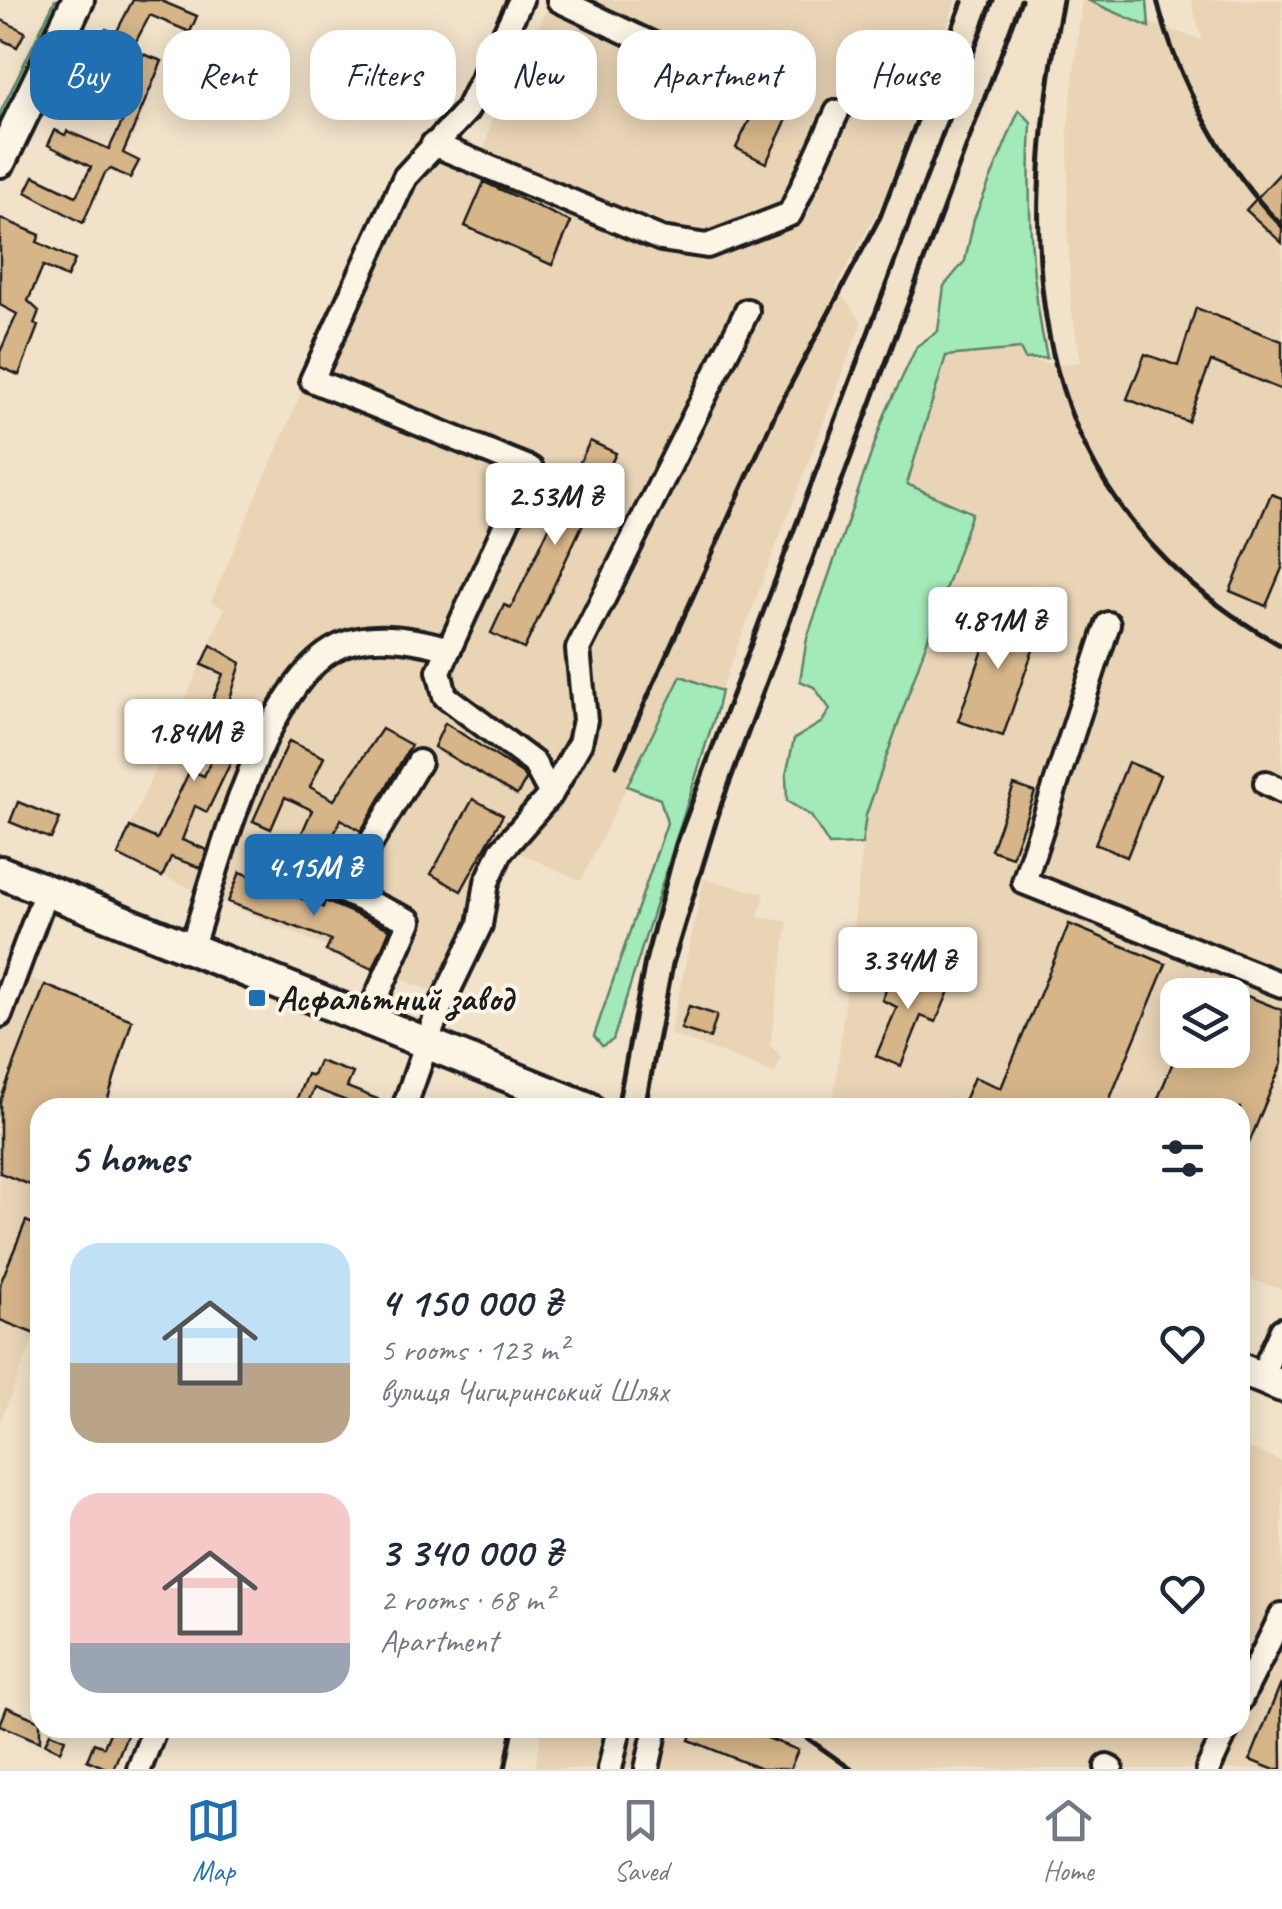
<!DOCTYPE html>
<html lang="en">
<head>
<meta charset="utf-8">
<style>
  :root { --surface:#fff; --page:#f2f2f3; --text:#1f2937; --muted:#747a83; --line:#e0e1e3; --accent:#1f6fb2 }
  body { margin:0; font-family:Caveat,sans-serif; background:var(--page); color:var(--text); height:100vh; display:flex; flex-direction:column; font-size:38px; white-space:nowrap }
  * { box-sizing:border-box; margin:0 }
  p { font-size:32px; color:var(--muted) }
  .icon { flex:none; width:55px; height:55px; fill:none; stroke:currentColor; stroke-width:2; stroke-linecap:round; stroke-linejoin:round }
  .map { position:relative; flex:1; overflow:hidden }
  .side { position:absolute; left:30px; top:1098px; width:1220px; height:640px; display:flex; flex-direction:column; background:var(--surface); border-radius:30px; box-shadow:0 5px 25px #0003 }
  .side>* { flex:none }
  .guide { position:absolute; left:30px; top:30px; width:1222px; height:90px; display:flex; gap:20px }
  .controls { position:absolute; left:1160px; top:978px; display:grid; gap:20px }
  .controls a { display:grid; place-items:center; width:90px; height:90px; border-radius:20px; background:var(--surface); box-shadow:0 5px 25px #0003; font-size:50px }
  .price { position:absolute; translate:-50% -85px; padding:0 22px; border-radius:10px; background:#fff; color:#222; font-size:32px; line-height:65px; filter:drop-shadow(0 2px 5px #0008) }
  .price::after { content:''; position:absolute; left:50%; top:60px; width:30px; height:22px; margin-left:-15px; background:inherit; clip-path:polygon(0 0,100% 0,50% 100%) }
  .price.on { background:var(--accent); color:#fff }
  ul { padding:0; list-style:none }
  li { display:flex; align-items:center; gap:30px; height:250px; padding:0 40px }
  li span { display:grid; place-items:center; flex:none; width:280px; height:200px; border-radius:30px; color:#555 }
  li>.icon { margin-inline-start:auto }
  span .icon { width:120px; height:120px; fill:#fffc; stroke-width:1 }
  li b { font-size:42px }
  h2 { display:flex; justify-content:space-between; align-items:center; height:120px; padding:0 40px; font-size:42px }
  .chip { padding:0 35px; border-radius:30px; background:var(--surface); box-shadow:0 5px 25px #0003; font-size:35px; line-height:90px }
  .chip.on { background:var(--accent); color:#fff }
  .dock { display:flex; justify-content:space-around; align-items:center; height:140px; border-top:2px solid var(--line); background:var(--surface); font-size:28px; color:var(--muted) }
  .dock a { display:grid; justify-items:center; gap:5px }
  .dock .on { color:var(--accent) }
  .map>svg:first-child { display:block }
</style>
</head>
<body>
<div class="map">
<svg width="1282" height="1769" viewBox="0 0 1282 1769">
  <rect width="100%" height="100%" fill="#f1e2c9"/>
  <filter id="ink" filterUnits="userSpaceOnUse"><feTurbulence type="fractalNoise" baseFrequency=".01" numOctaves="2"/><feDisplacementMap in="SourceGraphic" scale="20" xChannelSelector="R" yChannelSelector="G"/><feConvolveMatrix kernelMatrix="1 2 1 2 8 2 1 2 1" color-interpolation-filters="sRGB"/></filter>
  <g filter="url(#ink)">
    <g fill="#e9d4b6" fill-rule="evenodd">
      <polygon points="553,0 956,0 885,197 836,287 862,322 721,690 680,676 581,881 509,848 440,995 117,857 225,608 211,602 334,317 415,173 443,163 472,176 484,152 497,99"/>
      <path d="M1082 0 1202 40 1191 0H1282V1289L1240 1276V1108H833L866 815 972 513 907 485 946 356 1021 349 1026 359 1055 365 1081 362 1071 305 1068 233V128ZM1178 995H1232V1050H1178Z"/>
      <polygon points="704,879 765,894 758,917 788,922 770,1045 781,1058 775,1073 670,1034"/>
      <polygon points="0,966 132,1020 105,1107 40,1108 40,1321 0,1422"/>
      <polygon points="1240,1435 1248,1437 1244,1446 1282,1461 1282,1769 658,1769 667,1728 1240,1728"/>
      <polygon points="542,1728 645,1728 636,1769 535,1769"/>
    </g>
    <g fill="#a2eab8" stroke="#5f836a" stroke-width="2.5">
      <polygon points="55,0 69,0 0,140 0,113"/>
      <polygon points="1087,0 1147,0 1149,27"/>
      <path d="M1019 110 1031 122C1027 201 1030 280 1047 358L1025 359 1020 349 946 356 907 484 972 513 866 815 862 844 829 845 811 816 787 801 786 775 794 739 822 722 830 709 814 687 800 681 807 638 885 414 917 346 938 331 944 286 965 261 974 219Z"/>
      <polygon points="681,676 721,691 717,709 613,1040 602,1046 594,1036 667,823 660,799 627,786"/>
    </g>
    <g fill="#d6b589" stroke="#1c1c1c" stroke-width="2.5">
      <polygon points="133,0 159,0 197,16 190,32 150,15 127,58 99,44 106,29 116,33"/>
      <polygon points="0,19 25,32 17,47 0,39"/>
      <polygon points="85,47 102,55 94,72 76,64"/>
      <polygon points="782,52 812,66 766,163 736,148"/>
      <polygon points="140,53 162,61 123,153 139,161 130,178 111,169 105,173 83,223 26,192 34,176 76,196 91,167 48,145 55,130 65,135 67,131 109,149 123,120 75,98 85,74 124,89"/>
      <polygon points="1282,171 1282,243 1246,210"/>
      <polygon points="484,182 571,222 552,265 465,226"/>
      <polygon points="0,218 40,235 37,242 75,260 67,277 43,266 28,301 39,311 34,324 38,326 19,375 0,367 0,352 17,314 0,305"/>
      <polygon points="1196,308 1282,341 1282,390 1211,361 1188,422 1127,399 1145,354 1178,366"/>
      <polygon points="590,441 616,453 524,649 491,633 504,605 511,608"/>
      <polygon points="1271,494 1282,498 1282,568 1266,606 1230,591"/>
      <polygon points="985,611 1040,630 1003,736 958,721 984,647 973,643"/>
      <polygon points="211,645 241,663 228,705 246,713 243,719 250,722 207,812 195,806 182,840 207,850 201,868 171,857 162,877 118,855 130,827 157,839 190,770 204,776 225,730 215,725 224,706 212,701 223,674 202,665"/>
      <polygon points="445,723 522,773 526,780 517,795 434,747"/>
      <polygon points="382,729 411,745 361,831 341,819 329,845 317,840 308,862 274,850 281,835 298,842 312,810 285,797 271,829 253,821 289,741 324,757 310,787 334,800"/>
      <polygon points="1128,762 1160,775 1127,857 1095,844"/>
      <polygon points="1014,785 1035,792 1012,857 991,850"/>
      <polygon points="473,799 503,815 461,891 431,874"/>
      <polygon points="18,802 60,819 51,839 10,822"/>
      <polygon points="240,872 285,887 283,891 323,907 325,901 390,929 373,969 326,951 331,940 228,902"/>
      <polygon points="1069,924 1166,964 1106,1108 961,1108 974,1077 1001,1088"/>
      <polygon points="895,968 949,991 936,1022 921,1016 901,1066 876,1056 897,1007 882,1000"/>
      <polygon points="1207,980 1282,1010 1282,1063 1240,1165 1240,1108 1154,1108 1178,1050 1232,1050 1232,995 1200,995"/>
      <polygon points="45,985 132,1020 105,1108 40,1108 40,1189 0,1173 0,1101"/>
      <polygon points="689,1006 717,1015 710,1038 681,1029"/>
      <polygon points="319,1061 353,1073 347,1087 390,1104 389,1108 353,1108 354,1104 314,1088 306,1108 293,1108 307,1074 313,1076"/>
      <polygon points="26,1221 40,1227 40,1321 35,1334 0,1320 0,1284"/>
      <polygon points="1281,1683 1282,1769 1272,1769 1250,1760"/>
      <polygon points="7,1707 40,1721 40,1742 0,1725"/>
      <polygon points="112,1728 130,1728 113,1769 108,1769 87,1760 94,1743 104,1747"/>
      <polygon points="694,1728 742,1728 798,1750 790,1769 761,1769 689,1740"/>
      <polygon points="50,1733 65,1739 60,1751 45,1744"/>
    </g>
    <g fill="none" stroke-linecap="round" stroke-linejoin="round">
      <g stroke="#1c1c1c" stroke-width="30">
        <g id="minor">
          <polyline points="521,0 467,110 405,177 312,380 531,469 439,671 445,696 534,763 551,794"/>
          <polyline points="559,0 677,56"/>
          <polyline points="433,144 661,239 707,246 790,214 837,112"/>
          <polyline points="1108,624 1024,882 1282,985"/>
          <polyline points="1266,783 1282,791"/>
          <polyline points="274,865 342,891"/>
          <path d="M191 949C217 872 262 686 336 648 369 630 415 639 449 649"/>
          <polyline points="0,1015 46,891"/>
          <polyline points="367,1019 410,921 342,891 419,762"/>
          <polyline points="404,1108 437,1014 480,925 487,882 501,851 551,794 580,743 585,720 578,649 747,311"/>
          <polyline points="1261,1377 1282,1330"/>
          <polyline points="1240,1700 1282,1615"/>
          <polyline points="1107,1767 1111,1769"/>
          <polyline points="139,1769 155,1728"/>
          <polyline points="610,1769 619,1728"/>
          <polyline points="647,1769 656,1728"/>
          <polyline points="1208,1769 1227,1728"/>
        </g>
      </g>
      <g stroke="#1c1c1c" stroke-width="38">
        <g id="major">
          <polyline points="0,161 78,0"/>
          <polyline points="0,872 588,1108"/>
          <polyline points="1240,1369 1282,1386"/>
        </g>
      </g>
      <use href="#minor" stroke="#fcf5e5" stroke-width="22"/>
      <use href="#major" stroke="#fcf5e5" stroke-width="30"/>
      <g stroke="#1c1c1c" stroke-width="5">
        <path d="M1063 0C1011 260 1024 503 1282 646"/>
        <path d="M1157 0C1177 80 1224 168 1282 226"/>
        <polyline points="617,765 777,410 880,217 962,2"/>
        <polyline points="617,1108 645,961 676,844 993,0"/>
        <polyline points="645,1108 673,964 722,803 1021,0"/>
        <polyline points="793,1728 851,1769"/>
        <polyline points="505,1769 513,1728"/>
      </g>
    </g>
  </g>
  <rect fill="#1f6fb2" stroke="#fcf5e5" stroke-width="4" x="247" y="988" width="20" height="20" rx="5"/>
  <g text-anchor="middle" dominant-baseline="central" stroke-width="8" stroke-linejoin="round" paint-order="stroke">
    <g font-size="35" font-weight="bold" fill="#1c1c1c" stroke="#fcf5e5" text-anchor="start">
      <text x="277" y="998">Асфальтний завод</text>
    </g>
  </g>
</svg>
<div class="controls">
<a><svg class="icon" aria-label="layers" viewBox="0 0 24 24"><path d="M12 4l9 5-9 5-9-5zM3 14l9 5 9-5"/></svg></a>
</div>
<b class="price" style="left:555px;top:548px">2.53M ₴</b>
<b class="price" style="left:998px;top:672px">4.81M ₴</b>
<b class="price" style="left:194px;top:784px">1.84M ₴</b>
<b class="price on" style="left:314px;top:919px">4.15M ₴</b>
<b class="price" style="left:908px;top:1012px">3.34M ₴</b>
<div class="guide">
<a class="chip on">Buy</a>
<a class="chip">Rent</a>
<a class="chip">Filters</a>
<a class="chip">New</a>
<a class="chip">Apartment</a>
<a class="chip">House</a>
</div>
<section class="side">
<h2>5 homes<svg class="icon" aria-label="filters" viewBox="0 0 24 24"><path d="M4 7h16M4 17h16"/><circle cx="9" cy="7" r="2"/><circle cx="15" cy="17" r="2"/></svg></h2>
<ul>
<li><span style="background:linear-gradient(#bfe0f5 60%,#b9a48a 0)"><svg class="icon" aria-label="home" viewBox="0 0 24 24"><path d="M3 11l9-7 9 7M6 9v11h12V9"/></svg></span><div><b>4 150 000 ₴</b><p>5 rooms · 123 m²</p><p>вулиця Чигиринський Шлях</p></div><svg class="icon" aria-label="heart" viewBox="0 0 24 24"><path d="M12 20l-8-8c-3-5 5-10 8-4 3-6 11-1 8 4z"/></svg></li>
<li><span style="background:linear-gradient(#f6c9c9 75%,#9aa5b1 0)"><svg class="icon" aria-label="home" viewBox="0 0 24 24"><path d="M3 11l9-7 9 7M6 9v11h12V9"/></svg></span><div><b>3 340 000 ₴</b><p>2 rooms · 68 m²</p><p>Apartment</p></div><svg class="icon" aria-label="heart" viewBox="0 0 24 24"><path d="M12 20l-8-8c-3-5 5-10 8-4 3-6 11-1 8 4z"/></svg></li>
</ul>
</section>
</div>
<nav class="dock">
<a class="on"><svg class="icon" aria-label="map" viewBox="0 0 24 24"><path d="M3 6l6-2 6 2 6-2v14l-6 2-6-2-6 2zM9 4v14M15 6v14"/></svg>Map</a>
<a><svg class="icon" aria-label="saved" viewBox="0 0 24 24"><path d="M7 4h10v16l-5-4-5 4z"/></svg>Saved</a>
<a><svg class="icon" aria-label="home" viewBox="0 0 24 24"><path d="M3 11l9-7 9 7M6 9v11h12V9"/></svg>Home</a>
</nav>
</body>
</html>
